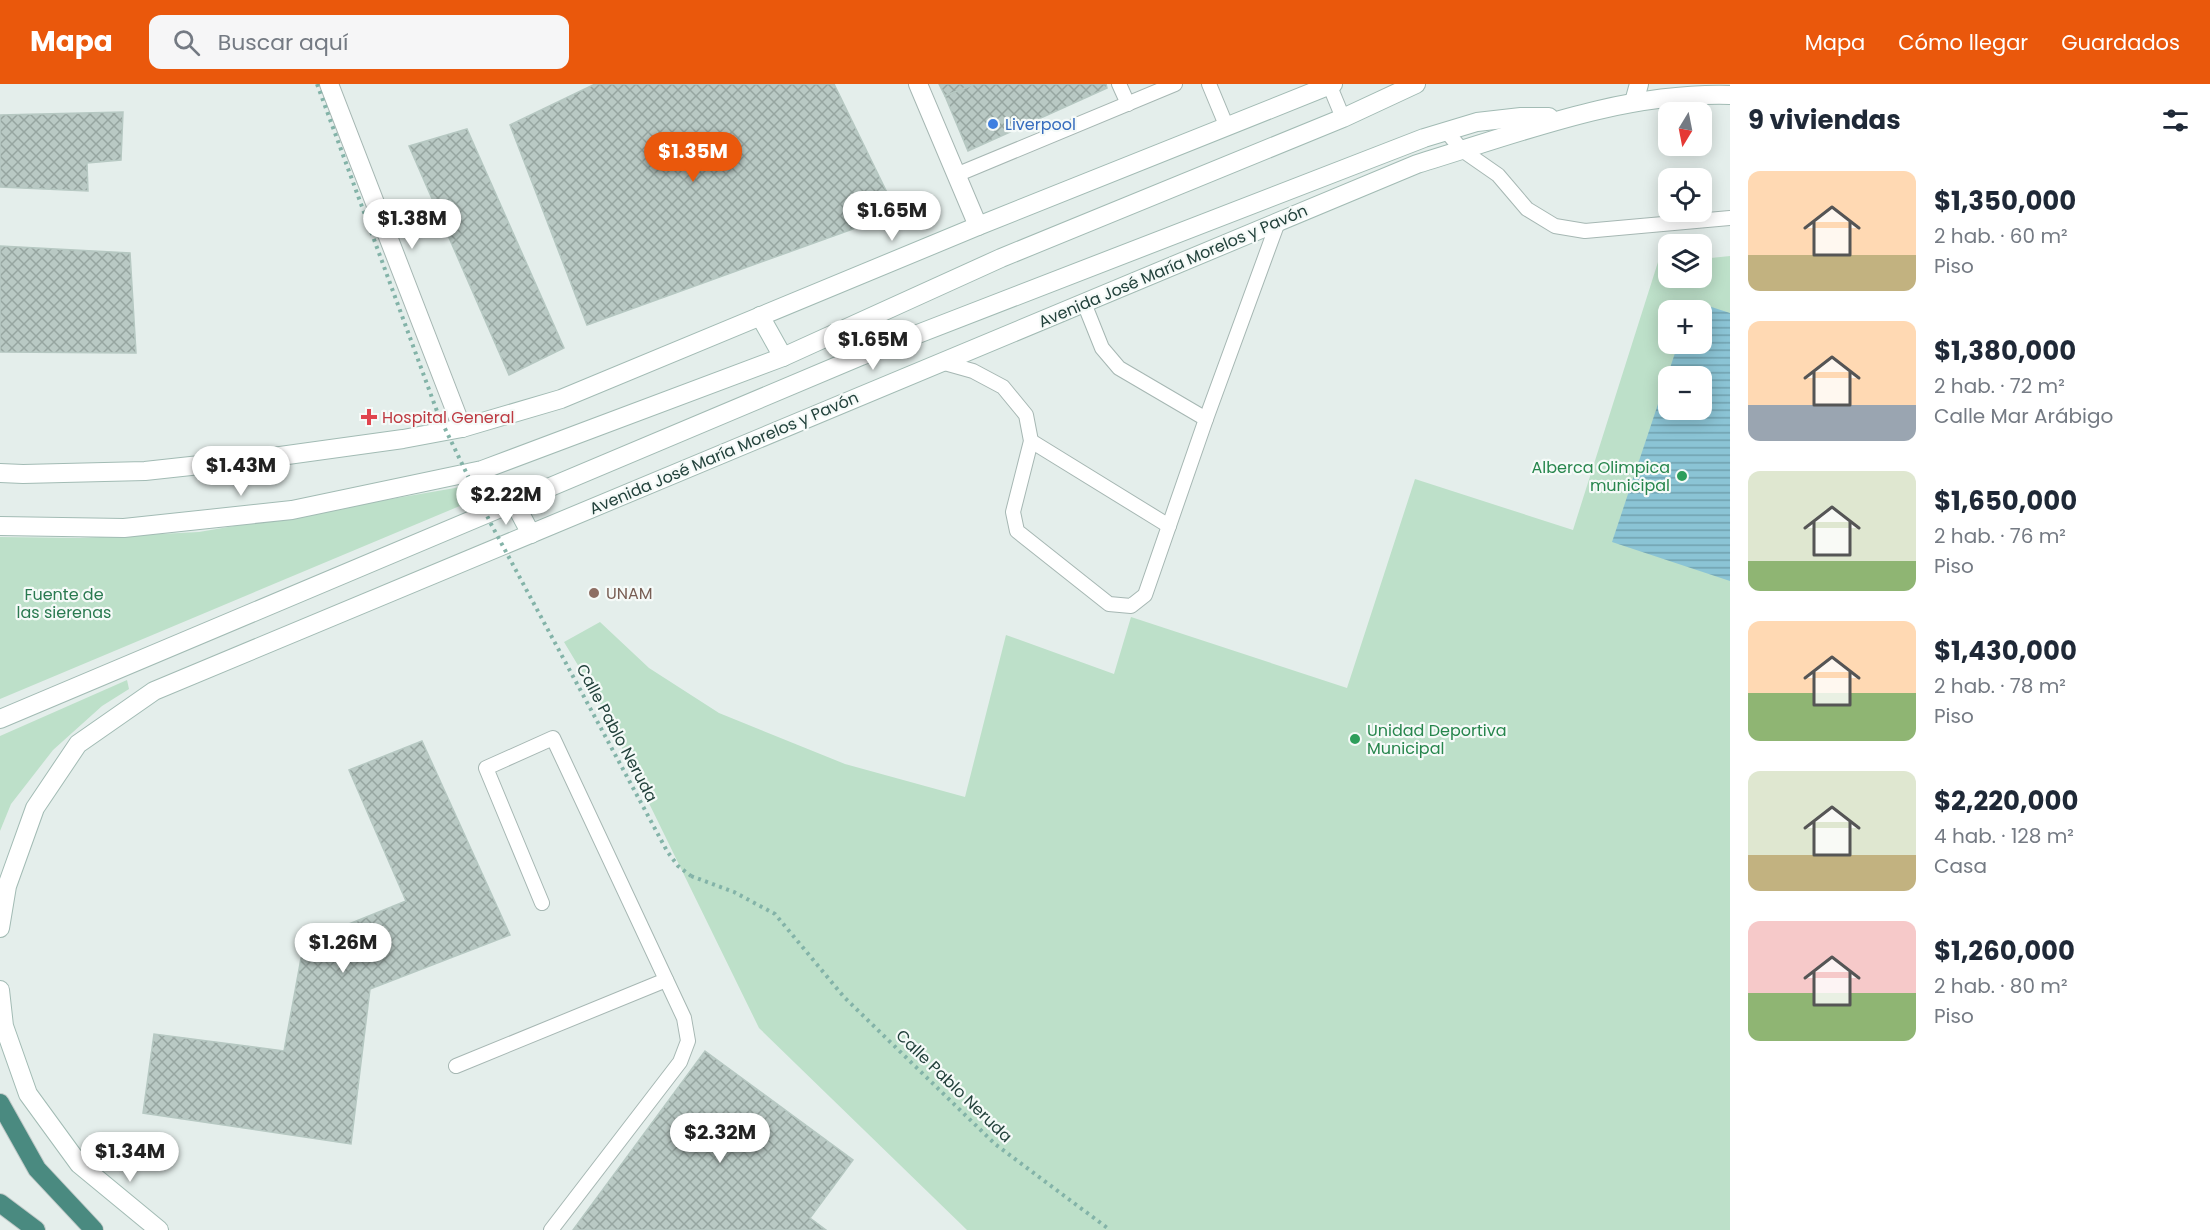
<!DOCTYPE html>
<html lang="es">
<head>
<meta charset="utf-8">
<style>
  :root { --surface:#fff; --page:#f6f6f7; --text:#1f2937; --muted:#747a83; --accent:#ea580c }
  body { margin:0; font-family:Poppins,sans-serif; background:var(--page); color:var(--text); height:100vh; display:flex; flex-direction:column; font-size:22px; white-space:nowrap }
  * { box-sizing:border-box; margin:0 }
  p { font-size:20px; color:var(--muted) }
  .icon { flex:none; width:33px; height:33px; fill:none; stroke:currentColor; stroke-width:2; stroke-linecap:round; stroke-linejoin:round }
  .map { position:relative; flex:1; overflow:hidden }
  .sheet { display:flex; flex-direction:column; background:var(--surface); width:480px }
  .sheet>* { flex:none }
  .needle { width:39px; rotate:190deg }
  .fabs { position:absolute; left:1658px; top:18px; display:grid; gap:12px }
  .fabs a { display:grid; place-items:center; width:54px; height:54px; border-radius:12px; background:var(--surface); box-shadow:0 3px 15px #0003; font-size:30px }
  .price { position:absolute; translate:-50% -51px; padding:0 14px; border-radius:21px; background:#fff; color:#222; font-size:20px; line-height:39px; filter:drop-shadow(0 2px 3px #0008) }
  .price::after { content:''; position:absolute; left:50%; top:36px; width:18px; height:14px; margin-left:-9px; background:inherit; clip-path:polygon(0 0,100% 0,50% 100%) }
  .price.active { background:var(--accent); color:#fff }
  ul { padding:0; list-style:none }
  li { display:flex; align-items:center; gap:18px; height:150px; padding:0 18px }
  li span { display:grid; place-items:center; flex:none; width:168px; height:120px; border-radius:12px; color:#555 }
  li>.icon { margin-inline-start:auto }
  span .icon { width:72px; height:72px; fill:#fffc; stroke-width:1 }
  li b { font-size:26px }
  h2 { display:flex; justify-content:space-between; align-items:center; height:72px; padding:0 18px; font-size:26px }
  header { display:flex; align-items:center; gap:36px; box-sizing:border-box; height:84px; padding:0 30px; background:var(--accent); color:#fff }
  header strong { font-size:28px }
  nav { display:flex; gap:33px; margin-inline-start:auto; font-size:21px }
  .search { width:420px; height:54px; background:var(--page); display:flex; align-items:center; gap:15px; box-sizing:border-box; padding:0 21px; border-radius:12px; color:var(--muted); font-size:22px }
  main { display:flex; flex:1; min-height:0 }
  .map>svg:first-child { display:block }
</style>
</head>
<body>
<header>
<strong>Mapa</strong>
<div class="search"><svg class="icon" aria-label="search" viewBox="0 0 24 24"><circle cx="10" cy="10" r="6"/><path d="M15 15l6 6"/></svg>Buscar aquí</div>
<nav><a>Mapa</a><a>Cómo llegar</a><a>Guardados</a></nav>
</header>
<main>
<div class="map">
<svg width="1730" height="1146" viewBox="0 0 1730 1146">
  <defs>
    <pattern id="water-rules" width="6" height="5" patternUnits="userSpaceOnUse" patternTransform="scale(1.5)"><rect width="6" height="5" fill="#8bc4d5"/><path d="M0 2.5h6" fill="none" stroke="#71a1ae"/></pattern>
    <pattern id="building-cross-hatch" width="8" height="8" patternUnits="userSpaceOnUse" patternTransform="scale(1.5)"><rect width="8" height="8" fill="#b9c9c4"/><path d="M0 0l8 8M0 8l8-8" fill="none" stroke="#96a5a0"/></pattern>
  </defs>
  <rect width="100%" height="100%" fill="#e4eeeb"/>
  <g fill="#bde0c9" fill-rule="evenodd">
    <path d="M1730 172V1146H967L759 944 597 613 564 558 600 538 649 584 719 629 845 680 965 713 1006 551 1114 590 1131 533 1347 604 1415 395 1573 446 1658 178H1668V194H1701V175ZM1668 226H1701V260H1668ZM1668 292H1701V326H1668Z"/>
    <polygon points="498,390 505,403 0,615 0,453 80,454 199,448 455,404"/>
    <polygon points="127,596 129,605 102,622 53,666 11,720 0,747 0,652"/>
  </g>
  <path fill="url(#water-rules)" fill-rule="evenodd" d="M1693 217 1730 229V497L1612 458 1678 260H1701V226H1689ZM1668 292H1701V326H1668Z"/>
  <g fill="url(#building-cross-hatch)" stroke="#b6c8c2" stroke-width="1.5">
    <polygon points="595,0 834,0 897,129 587,241 510,41"/>
    <polygon points="939,0 975,0 945,12"/>
    <polygon points="975,0 1106,0 1107,4 968,67 945,12"/>
    <polygon points="123,28 121,76 87,79 88,107 0,103 0,31"/>
    <polygon points="467,45 564,264 509,291 409,62"/>
    <polygon points="0,162 130,169 136,269 0,268"/>
    <polygon points="422,657 510,851 370,905 351,1060 143,1029 154,950 284,967 304,858 406,817 349,686"/>
    <polygon points="705,967 853,1076 810,1134 826,1146 573,1146"/>
  </g>
  <g fill="none" stroke-linecap="round" stroke-linejoin="round">
    <g stroke="#a6b7b3" stroke-width="16">
      <g id="service">
        <polyline points="1119,0 1128,20"/>
        <polyline points="1209,0 1226,41"/>
        <polyline points="1329,0 1343,34"/>
        <polyline points="1446,47 1462,66 1498,91 1527,125 1555,142 1585,147 1730,134"/>
        <polyline points="956,91 1175,0"/>
        <polyline points="1084,219 1102,264 1119,284 1206,335"/>
        <polyline points="941,278 973,287 1003,303 1026,331 1031,357 1013,428 1017,447 1109,520 1131,522 1145,511 1206,335 1278,138"/>
        <polyline points="1031,357 1169,442"/>
        <polyline points="542,819 486,684 553,654 684,934 688,957 680,978 551,1146"/>
        <polyline points="456,982 666,896"/>
      </g>
    </g>
    <g stroke="#a6b7b3" stroke-width="20">
      <g id="minor">
        <polyline points="329,0 462,344"/>
        <polyline points="918,0 978,142"/>
      </g>
    </g>
    <g stroke="#a2bbb4" stroke-width="20">
      <g id="secondary">
        <polyline points="1634,18 1639,0"/>
        <polyline points="760,232 783,273"/>
        <polyline points="0,389 23,390 145,387 273,373 403,355 462,344 561,315 978,142 1333,0"/>
        <polyline points="514,418 531,450"/>
        <polyline points="0,442 124,444 292,426 482,386 783,273 1001,174 1343,34 1416,0"/>
        <polyline points="0,635 861,272 1424,54 1477,38 1521,33 1549,33"/>
        <path d="M0 844 7 802 35 724 78 660 154 607 1417 80C1519 49 1622 8 1730 11"/>
        <polyline points="0,906 4,942 28,1010 79,1080 159,1146"/>
      </g>
    </g>
    <g stroke="#c1cac8" stroke-width="20">
      <g id="trunk">
        <polyline points="0,1019 37,1085 94,1146"/>
        <polyline points="0,1119 36,1146"/>
      </g>
    </g>
    <polyline stroke="#83b3a8" stroke-width="4" stroke-dasharray="3 4.5" stroke-linecap="butt" points="691,792 734,808 775,830 844,913 995,1060 1110,1146"/>
    <use href="#service" stroke="#fff" stroke-width="14"/>
    <use href="#minor" stroke="#fff" stroke-width="18"/>
    <use href="#secondary" stroke="#fff" stroke-width="18"/>
    <use href="#trunk" stroke="#4a8a80" stroke-width="18"/>
    <polyline stroke="#83b3a8" stroke-width="4" stroke-dasharray="3 4.5" stroke-linecap="butt" points="317,0 438,330 491,440 667,767 678,782 691,792"/>
  </g>
  <circle fill="#3f7fe0" stroke="#f5faf8" stroke-width="2" cx="993" cy="40" r="6"/>
  <path fill="#e0444e" stroke="#f5faf8" stroke-width="2" d="M366 324h6v6h6v6h-6v6h-6v-6h-6v-6h6z"/>
  <g fill="#2e9e5b" stroke="#f5faf8" stroke-width="2">
    <circle cx="1682" cy="392" r="6"/>
    <circle cx="1355" cy="655" r="6"/>
  </g>
  <circle fill="#8d6e63" stroke="#f5faf8" stroke-width="2" cx="594" cy="509" r="6"/>
  <g text-anchor="middle" dominant-baseline="central" stroke-width="4.5" stroke-linejoin="round" paint-order="stroke">
    <g font-size="16" fill="#366cbe" stroke="#f5faf8" text-anchor="start">
      <text x="1005" y="40">Liverpool</text>
    </g>
    <g font-size="16" fill="#22413b" stroke="#f5faf8">
      <text transform="translate(1173 182) rotate(-23)">Avenida José María Morelos y Pavón</text>
      <text transform="translate(724 369) rotate(-23)">Avenida José María Morelos y Pavón</text>
      <text transform="translate(617 649) rotate(62)">Calle Pablo Neruda</text>
      <text transform="translate(954 1002) rotate(44)">Calle Pablo Neruda</text>
    </g>
    <g font-size="16" fill="#be3a42" stroke="#f5faf8" text-anchor="start">
      <text x="382" y="333">Hospital General</text>
    </g>
    <g font-size="16" fill="#27864d" stroke="#f5faf8" text-anchor="end">
      <text x="1670" y="383">Alberca Olimpica<tspan x="1670" dy="18">municipal</tspan></text>
      <text x="1367" y="646" text-anchor="start">Unidad Deportiva<tspan x="1367" dy="18">Municipal</tspan></text>
    </g>
    <g font-size="16" fill="#785e54" stroke="#f5faf8" text-anchor="start">
      <text x="606" y="509">UNAM</text>
    </g>
    <g font-size="16" fill="#2a7a50" stroke="#f5faf8">
      <text x="64" y="510">Fuente de<tspan x="64" dy="18">las sierenas</tspan></text>
    </g>
  </g>
</svg>
<div class="fabs">
<a><svg class="needle" viewBox="-14 -14 28 28"><path d="M0-13l5 13h-10z" fill="#e53935"/><path d="M0 13l5-13h-10z" fill="#747a83"/></svg></a>
<a><svg class="icon" aria-label="locate" viewBox="0 0 24 24"><circle cx="12" cy="12" r="6"/><path d="M12 2v4M12 18v4M2 12h4M18 12h4"/></svg></a>
<a><svg class="icon" aria-label="layers" viewBox="0 0 24 24"><path d="M12 4l9 5-9 5-9-5zM3 14l9 5 9-5"/></svg></a>
<a>+</a>
<a>−</a>
</div>
<b class="price active" style="left:693px;top:99px">$1.35M</b>
<b class="price" style="left:892px;top:158px">$1.65M</b>
<b class="price" style="left:412px;top:166px">$1.38M</b>
<b class="price" style="left:873px;top:287px">$1.65M</b>
<b class="price" style="left:241px;top:413px">$1.43M</b>
<b class="price" style="left:506px;top:442px">$2.22M</b>
<b class="price" style="left:343px;top:890px">$1.26M</b>
<b class="price" style="left:720px;top:1080px">$2.32M</b>
<b class="price" style="left:130px;top:1099px">$1.34M</b>
</div>
<section class="sheet">
<h2>9 viviendas<svg class="icon" aria-label="filters" viewBox="0 0 24 24"><path d="M4 7h16M4 17h16"/><circle cx="9" cy="7" r="2"/><circle cx="15" cy="17" r="2"/></svg></h2>
<ul>
<li><span style="background:linear-gradient(#ffd9b3 70%,#c2b280 0)"><svg class="icon" aria-label="home" viewBox="0 0 24 24"><path d="M3 11l9-7 9 7M6 9v11h12V9"/></svg></span><div><b>$1,350,000</b><p>2 hab. · 60 m²</p><p>Piso</p></div></li>
<li><span style="background:linear-gradient(#ffd9b3 70%,#9aa5b1 0)"><svg class="icon" aria-label="home" viewBox="0 0 24 24"><path d="M3 11l9-7 9 7M6 9v11h12V9"/></svg></span><div><b>$1,380,000</b><p>2 hab. · 72 m²</p><p>Calle Mar Arábigo</p></div></li>
<li><span style="background:linear-gradient(#dfe7d0 75%,#8fb573 0)"><svg class="icon" aria-label="home" viewBox="0 0 24 24"><path d="M3 11l9-7 9 7M6 9v11h12V9"/></svg></span><div><b>$1,650,000</b><p>2 hab. · 76 m²</p><p>Piso</p></div></li>
<li><span style="background:linear-gradient(#ffd9b3 60%,#8fb573 0)"><svg class="icon" aria-label="home" viewBox="0 0 24 24"><path d="M3 11l9-7 9 7M6 9v11h12V9"/></svg></span><div><b>$1,430,000</b><p>2 hab. · 78 m²</p><p>Piso</p></div></li>
<li><span style="background:linear-gradient(#dfe7d0 70%,#c2b280 0)"><svg class="icon" aria-label="home" viewBox="0 0 24 24"><path d="M3 11l9-7 9 7M6 9v11h12V9"/></svg></span><div><b>$2,220,000</b><p>4 hab. · 128 m²</p><p>Casa</p></div></li>
<li><span style="background:linear-gradient(#f6c9c9 60%,#8fb573 0)"><svg class="icon" aria-label="home" viewBox="0 0 24 24"><path d="M3 11l9-7 9 7M6 9v11h12V9"/></svg></span><div><b>$1,260,000</b><p>2 hab. · 80 m²</p><p>Piso</p></div></li>
</ul>
</section>
</main>
</body>
</html>
